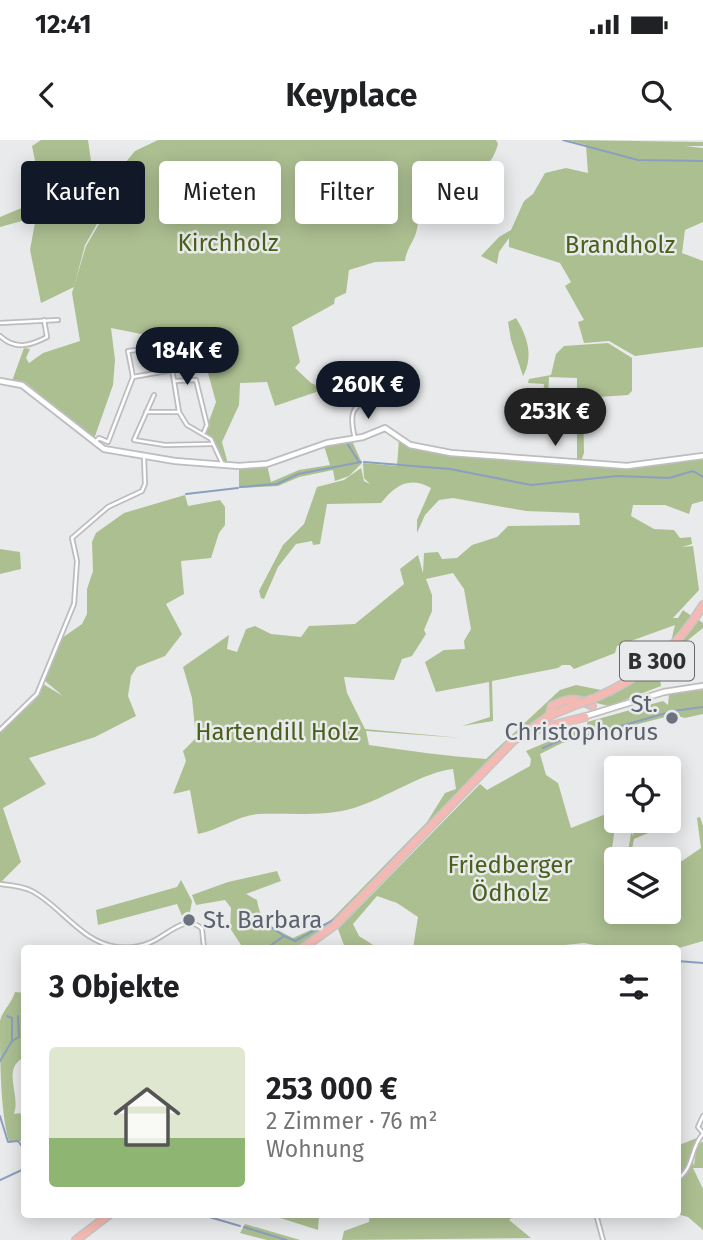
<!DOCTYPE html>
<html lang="de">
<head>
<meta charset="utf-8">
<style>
  :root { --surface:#fff; --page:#f2f2f2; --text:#202124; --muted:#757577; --accent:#111827 }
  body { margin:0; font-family:"Fira Sans",sans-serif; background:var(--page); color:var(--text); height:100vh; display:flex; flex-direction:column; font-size:26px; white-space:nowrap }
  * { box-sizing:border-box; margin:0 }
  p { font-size:23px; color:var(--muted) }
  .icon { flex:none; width:38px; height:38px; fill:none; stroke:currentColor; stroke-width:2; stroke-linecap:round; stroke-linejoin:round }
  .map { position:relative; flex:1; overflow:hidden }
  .side { position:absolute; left:21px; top:805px; width:660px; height:273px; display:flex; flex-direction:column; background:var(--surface); border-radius:7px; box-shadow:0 4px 18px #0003 }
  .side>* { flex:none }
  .banner { position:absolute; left:21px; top:21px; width:662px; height:63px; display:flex; gap:14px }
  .tools { position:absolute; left:604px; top:616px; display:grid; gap:14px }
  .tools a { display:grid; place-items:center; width:77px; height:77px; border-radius:7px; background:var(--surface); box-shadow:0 4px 18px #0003; font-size:35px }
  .price { position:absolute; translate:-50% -60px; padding:0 16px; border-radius:24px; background:var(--accent); color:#fff; font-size:23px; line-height:46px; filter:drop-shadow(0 2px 4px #0008) }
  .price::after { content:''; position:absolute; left:50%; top:42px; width:21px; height:16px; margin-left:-10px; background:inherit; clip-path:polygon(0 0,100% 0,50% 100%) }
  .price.current { background:#222; color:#fff }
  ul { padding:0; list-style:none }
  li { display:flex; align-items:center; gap:21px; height:175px; padding:0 28px }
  li span { display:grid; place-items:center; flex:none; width:196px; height:140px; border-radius:7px; color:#555 }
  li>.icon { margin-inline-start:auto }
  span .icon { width:84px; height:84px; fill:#fffc; stroke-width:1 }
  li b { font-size:30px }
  h2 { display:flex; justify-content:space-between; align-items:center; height:84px; padding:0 28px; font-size:30px }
  .tag { padding:0 24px; border-radius:7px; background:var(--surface); box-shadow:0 4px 18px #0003; font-size:24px; line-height:63px }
  .tag.current { background:var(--accent); color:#fff }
  .status { display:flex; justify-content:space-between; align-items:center; height:49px; padding:0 35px; background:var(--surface); direction:ltr }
  .status svg { height:19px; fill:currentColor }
  header { display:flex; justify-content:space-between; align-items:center; height:91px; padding:0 28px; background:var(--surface); font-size:32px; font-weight:700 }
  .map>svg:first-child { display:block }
</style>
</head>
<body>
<div class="status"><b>12:41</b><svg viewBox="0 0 49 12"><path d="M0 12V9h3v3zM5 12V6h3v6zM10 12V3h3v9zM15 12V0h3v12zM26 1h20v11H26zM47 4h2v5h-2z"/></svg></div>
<header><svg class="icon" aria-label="back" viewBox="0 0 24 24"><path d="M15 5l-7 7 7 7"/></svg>Keyplace<svg class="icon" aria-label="search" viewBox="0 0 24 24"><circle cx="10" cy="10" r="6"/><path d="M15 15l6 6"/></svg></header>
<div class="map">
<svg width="703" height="1100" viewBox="0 0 703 1100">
  <rect width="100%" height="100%" fill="#e9eaeb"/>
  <g fill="#acbf91">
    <polygon points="41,0 88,0 94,42 109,41 105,52 106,68 85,105 74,147 41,163 30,110 36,77 0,87 0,77 43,59 32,6"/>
    <path d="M158 0H496L498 4C486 48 445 35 425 60 416 72 420 84 415 96 411 105 406 111 405 121L375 122 349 130 346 153 335 158 334 164 292 187 300 222 295 228 311 243 325 249 275 266 267 242 240 243 239 265 222 302 228 324 223 321 205 292 216 262 205 222 182 225 179 194H171L166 190 141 194 111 188 115 220 113 245 94 299 25 242 12 241 24 208 30 209 26 218 29 223 43 213 80 201 72 153 86 106 108 69 110 41 135 11Z"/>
    <polygon points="567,0 703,2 703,6 685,6 703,8 703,20 694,20 703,22 703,82 685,90 682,113 703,121 703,207 635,216 609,201 584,203 578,182 584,180 565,146 571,142 560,123 509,107 509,98 499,112 497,124 481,116 499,97 511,90 524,61 533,54 545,33 566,28 588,33 586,5"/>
    <path d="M516 178C527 196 534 216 523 236L511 200 508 182Z"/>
    <polygon points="608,203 632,218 632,251 628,255 583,258 584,313 581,321 577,320 577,238 549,237 547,279 541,280 544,244 528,243 529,239 551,235 556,214 564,206"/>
    <path d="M399 299 419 309 627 327 703 318V361L692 364 689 374 665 365H633L631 376 654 389 674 390 680 398 691 397 692 404 682 407 693 406 699 450 673 478H678L683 470 693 477 670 506 675 485 617 506 615 513 574 529 570 525H562L558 528 492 541 493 581 462 586 490 577 489 542 436 552 425 522 444 510 465 509 464 501 471 489 464 449 453 433 426 439 432 455V471L424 490 426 494 412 516 402 519 394 540 344 537 347 553 365 589 462 598 366 591 369 605C409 611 447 616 486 619L560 550 576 545 601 550 637 534 586 559 570 555 556 560 543 572 547 567V574L533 584 343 774 299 808H243L230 788 231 768 225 760 196 765 192 755 228 742 277 731 281 741 246 754 257 760C260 783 274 788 293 798L330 781 427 682 445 653 456 649 453 629C426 631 384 659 354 668 323 677 290 673 258 674 240 675 218 690 198 694L190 650 173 654 186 621 183 611 196 598 192 558 183 527 229 495 227 509 237 512 246 489 255 486 271 494 301 497 309 486 355 484 404 444 400 429 418 415 423 433 424 413 438 412 442 419 457 418 472 405 497 397 508 386 580 385 579 373 526 371 453 358 439 360 425 375 417 393V380L431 348C408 335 394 347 381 363L327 364 320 404 313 405 312 401 296 404 278 427 264 459 261 458 259 451 283 405 304 384 317 347 344 340 361 328 364 341 370 344 364 338 363 323 397 326Z"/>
    <polygon points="352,301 362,323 349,336 335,341 333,330 299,337 278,346 239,348 239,327 267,325 271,342 299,330 330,325 324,306"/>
    <polygon points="185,355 188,366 220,360 225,367 225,385 219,393 211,418 181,421 184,454 166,464 182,494 165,516 137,527 131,536 128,556 136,576 95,597 29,618 46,644 3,668 21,722 2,741 24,746 0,743 0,592 33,562 43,544 63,556 45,541 62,498 82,484 87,474 87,449 93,431 92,402 96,393 124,373"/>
    <polygon points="0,409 20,412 21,429 0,434"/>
    <path d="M696 478 703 483V488L673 512 659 530 661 546 609 566 592 562C643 538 661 522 696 478Z"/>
    <polygon points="703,550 703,574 685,578 674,575 677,579 672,580 669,576 589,597 587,582 663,561 668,565 669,554"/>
    <polygon points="585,589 585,597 562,603 540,614 546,635 558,643 571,688 611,672 614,695 611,715 616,722 616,772 668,772 669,721 682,721 701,708 697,678 700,677 703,686 703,801 679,808 611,808 584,803 537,808 413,808 418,777 397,763 377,756 353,784 359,796 378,808 345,808 338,789 480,644 487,650 530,626 531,619 526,611 568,593"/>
    <polygon points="628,681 663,681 664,691 653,691 634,699 630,719 627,719 631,693 634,696"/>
    <polygon points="181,740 192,761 190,772 182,776 177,764 98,785 96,770 177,747"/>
    <path d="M15 852 24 853V917C1 930 21 954 14 974L20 973 24 982V1007L21 1001H9C0 973 0 911 0 881 2 871 12 863 15 852Z"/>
    <polygon points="697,998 683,1033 677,1037 679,1005"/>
    <polygon points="703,1002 703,1028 693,1028 703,1049 703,1090 688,1077 677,1074 677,1040 686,1034 692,1018 694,1026 697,1003"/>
    <polygon points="370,1074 514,1075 509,1080 531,1098 342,1100 344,1091 369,1082"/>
    <polygon points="271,1075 319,1075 318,1090"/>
    <polygon points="245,1084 300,1100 267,1100 240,1093"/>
  </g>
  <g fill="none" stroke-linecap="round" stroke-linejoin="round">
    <g stroke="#8c9fbe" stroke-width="2">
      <polyline points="563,0 638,20 703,21"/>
      <polyline points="347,303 359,322"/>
      <polyline points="364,322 450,329 531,345 617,336 669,338 693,331 703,337"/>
      <polyline points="240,347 277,344 298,334 361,322"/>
      <polyline points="186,354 238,348"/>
      <polyline points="673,571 703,567"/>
      <polyline points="589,595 670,572"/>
      <polyline points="543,608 570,596 585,596"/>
      <polyline points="414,698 425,687"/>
      <polyline points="362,752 413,699"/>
      <polyline points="247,787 272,788 284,796"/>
      <polyline points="267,808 284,796 295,801 337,778"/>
      <polyline points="677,821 703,823"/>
      <polyline points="12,901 19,897 18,876"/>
      <polyline points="0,921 12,901 12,878 7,876"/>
      <polyline points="0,976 8,1002 18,1001 24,1009"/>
      <polyline points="0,1040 24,1029"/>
      <polyline points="199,1074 240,1086"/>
      <polyline points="244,1087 286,1100"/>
    </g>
    <g stroke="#bdbdbf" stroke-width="6">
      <g id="minor">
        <polyline points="0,183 58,180"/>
        <polyline points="166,191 179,272 187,285 211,299 223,325"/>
        <path d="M0 196C15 210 30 206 47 197L44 180"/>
        <polyline points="133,237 128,211 169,206"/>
        <polyline points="175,241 196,240 207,285 204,292"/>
        <polyline points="154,255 134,300 165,305 212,304"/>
        <polyline points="146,272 178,272"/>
        <path d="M355 299C347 266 355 266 382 253L387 241"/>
        <polyline points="95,302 99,298 108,302 133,237 173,230"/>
        <polyline points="0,590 37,554 74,464 77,421 72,398 108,367 142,351 145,344 144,317"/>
        <path d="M0 744C10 745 23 746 32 751 62 767 81 802 117 807 128 808 140 807 149 803 166 797 186 772 202 789L204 808"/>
        <polyline points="703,976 698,987 703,993"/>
        <path d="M677 1039C694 1030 690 1007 703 994"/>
        <polyline points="596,1074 603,1100"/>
      </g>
    </g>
    <g stroke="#bdbdbf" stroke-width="8">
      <g id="tertiary">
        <polyline points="0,241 22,245 104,309 175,321 239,326 267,324 327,303 363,297 385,288 410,305 451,313 627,326 703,316"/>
        <polyline points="586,576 664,552 703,546"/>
      </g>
    </g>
    <g stroke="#c5c5c5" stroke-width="10">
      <g id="primary">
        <path d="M595 558C641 538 677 509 703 465"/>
        <path d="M549 576 552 566C567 558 577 557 592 566"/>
        <polyline points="530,591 585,577"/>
        <polyline points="303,808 335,785 513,601 549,576 578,564"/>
        <polyline points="76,1100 110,1074"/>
      </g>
    </g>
    <use href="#minor" stroke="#fff" stroke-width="2.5"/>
    <use href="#tertiary" stroke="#fff" stroke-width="4.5"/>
    <use href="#primary" stroke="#f5b9b3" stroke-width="7"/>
    <g stroke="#c5c5c5" stroke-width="10" stroke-linecap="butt">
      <polyline id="primary-bridge" points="578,564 595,558"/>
    </g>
    <use href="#primary-bridge" stroke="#f5b9b3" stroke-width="7"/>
  </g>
  <g fill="#6b7280" stroke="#e9eaeb" stroke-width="2.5">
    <circle cx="672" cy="578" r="7"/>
    <circle cx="189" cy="780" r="7"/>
  </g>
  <g text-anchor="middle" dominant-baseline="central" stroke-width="5" stroke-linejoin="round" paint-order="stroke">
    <rect fill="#e9eaeb" stroke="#686868" stroke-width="2" x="620" y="501.5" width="74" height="39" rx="5"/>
    <g font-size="23" font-weight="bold" fill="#303030">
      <text x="657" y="521">B 300</text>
    </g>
    <g font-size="24" fill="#49601a" stroke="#e9eaeb">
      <text x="228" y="103">Kirchholz</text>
      <text x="620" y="105">Brandholz</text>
      <text x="277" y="592">Hartendill Holz</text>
      <text x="510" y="725">Friedberger<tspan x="510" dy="28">Ödholz</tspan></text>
    </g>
    <g font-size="24" fill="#5b616d" stroke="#e9eaeb" text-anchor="end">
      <text x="658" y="564">St.<tspan x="658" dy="28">Christophorus</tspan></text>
      <text x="203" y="780" text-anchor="start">St. Barbara</text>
    </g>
  </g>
</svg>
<div class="tools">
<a><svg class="icon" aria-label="locate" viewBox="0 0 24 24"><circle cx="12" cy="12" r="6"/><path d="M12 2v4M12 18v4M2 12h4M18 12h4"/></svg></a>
<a><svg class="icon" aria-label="layers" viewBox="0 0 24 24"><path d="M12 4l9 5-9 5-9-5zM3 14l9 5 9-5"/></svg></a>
</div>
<b class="price" style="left:187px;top:247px">184K €</b>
<b class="price" style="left:368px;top:281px">260K €</b>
<b class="price current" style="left:555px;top:308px">253K €</b>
<div class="banner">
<a class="tag current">Kaufen</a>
<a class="tag">Mieten</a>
<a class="tag">Filter</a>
<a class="tag">Neu</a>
</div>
<section class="side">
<h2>3 Objekte<svg class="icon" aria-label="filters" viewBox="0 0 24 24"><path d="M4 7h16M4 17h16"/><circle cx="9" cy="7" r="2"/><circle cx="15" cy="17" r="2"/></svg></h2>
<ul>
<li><span style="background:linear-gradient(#dfe7d0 65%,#8fb573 0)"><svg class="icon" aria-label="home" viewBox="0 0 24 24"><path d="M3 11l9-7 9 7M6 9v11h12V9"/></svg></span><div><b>253 000 €</b><p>2 Zimmer · 76 m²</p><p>Wohnung</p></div></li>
</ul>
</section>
</div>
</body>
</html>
